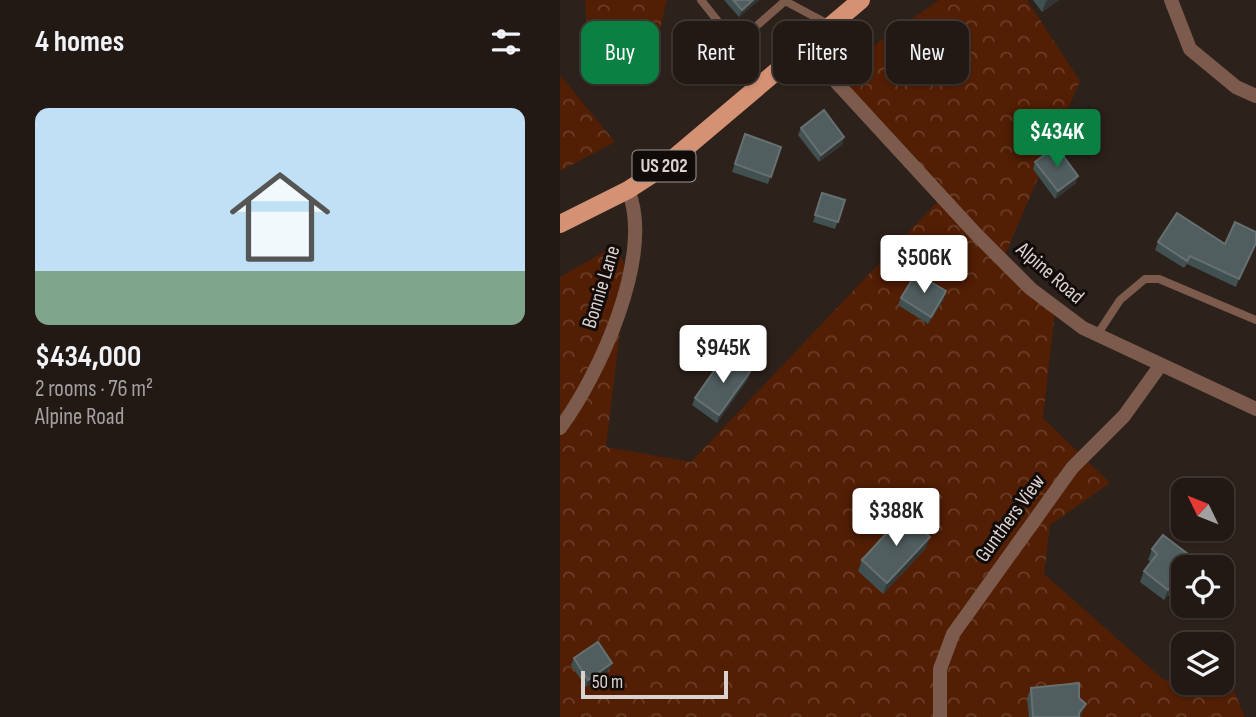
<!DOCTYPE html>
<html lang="en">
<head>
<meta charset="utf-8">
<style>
  :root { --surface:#221914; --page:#2e2622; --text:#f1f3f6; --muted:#a2a0a0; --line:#3f3834; --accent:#0b8043 }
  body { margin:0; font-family:"Sofia Sans Condensed",sans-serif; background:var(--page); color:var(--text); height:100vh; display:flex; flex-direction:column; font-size:26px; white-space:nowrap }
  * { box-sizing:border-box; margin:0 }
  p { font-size:23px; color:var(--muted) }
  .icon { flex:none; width:38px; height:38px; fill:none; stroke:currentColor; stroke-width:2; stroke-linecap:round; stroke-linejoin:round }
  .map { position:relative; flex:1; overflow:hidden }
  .sheet { display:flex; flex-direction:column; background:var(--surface); width:560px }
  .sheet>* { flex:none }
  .guide { position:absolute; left:21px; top:21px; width:569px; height:63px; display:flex; gap:14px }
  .needle { width:46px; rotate:313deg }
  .fabs { position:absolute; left:611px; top:478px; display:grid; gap:14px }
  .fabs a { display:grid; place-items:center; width:63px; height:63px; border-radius:14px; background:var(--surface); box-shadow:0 2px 5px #0004,0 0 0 2px var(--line); font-size:35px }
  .scale { position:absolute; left:21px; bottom:18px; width:147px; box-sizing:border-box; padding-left:7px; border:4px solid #dad2ce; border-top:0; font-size:19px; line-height:24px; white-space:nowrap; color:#dad2ce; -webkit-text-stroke:5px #110c09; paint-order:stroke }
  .price { position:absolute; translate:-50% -60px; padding:0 16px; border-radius:7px; background:#fff; color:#222; font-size:23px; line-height:46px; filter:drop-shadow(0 2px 4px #0008) }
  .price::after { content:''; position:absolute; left:50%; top:42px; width:21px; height:16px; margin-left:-10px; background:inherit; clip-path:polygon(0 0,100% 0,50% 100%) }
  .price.on { background:var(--accent); color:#fff }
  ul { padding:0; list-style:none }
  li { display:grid; align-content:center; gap:14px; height:371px; padding:0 35px }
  li span { display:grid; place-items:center; height:217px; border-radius:14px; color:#555 }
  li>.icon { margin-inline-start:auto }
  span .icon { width:126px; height:126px; fill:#fffc; stroke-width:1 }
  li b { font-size:30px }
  h2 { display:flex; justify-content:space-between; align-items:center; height:84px; padding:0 35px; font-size:30px }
  .chip { padding:0 24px; border-radius:14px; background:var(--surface); box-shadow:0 2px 5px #0004,0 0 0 2px var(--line); font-size:24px; line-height:63px }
  .chip.on { background:var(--accent); color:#fff }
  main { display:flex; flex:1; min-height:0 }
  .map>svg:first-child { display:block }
</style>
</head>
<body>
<main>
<section class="sheet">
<h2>4 homes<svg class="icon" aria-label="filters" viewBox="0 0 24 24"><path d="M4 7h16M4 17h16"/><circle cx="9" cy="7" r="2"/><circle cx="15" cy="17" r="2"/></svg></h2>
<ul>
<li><span style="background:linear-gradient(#bfe0f5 75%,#7fa58c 0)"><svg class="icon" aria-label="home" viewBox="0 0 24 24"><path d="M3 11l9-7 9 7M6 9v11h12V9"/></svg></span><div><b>$434,000</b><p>2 rooms · 76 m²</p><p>Alpine Road</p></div></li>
</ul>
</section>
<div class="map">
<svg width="696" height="717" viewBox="0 0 696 717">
  <defs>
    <pattern id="forest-crowns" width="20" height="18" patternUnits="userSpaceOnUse" patternTransform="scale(1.75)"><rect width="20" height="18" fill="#521e04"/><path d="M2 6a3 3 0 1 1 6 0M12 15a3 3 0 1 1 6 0" fill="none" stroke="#6a3e27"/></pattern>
  </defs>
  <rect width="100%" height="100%" fill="#2d211b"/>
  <g fill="url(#forest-crowns)">
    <polygon points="25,0 107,0 91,65 27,30"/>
    <polygon points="379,0 467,0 520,81 444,257 496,302 483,418 550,483 490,525 484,574 604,680 662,682 662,678 668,678 685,717 0,717 0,277 56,245 65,266 64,298 46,447 131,462 382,197 277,77 319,42"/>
    <polygon points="0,75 55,142 0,171"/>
  </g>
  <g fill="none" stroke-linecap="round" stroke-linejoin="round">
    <g stroke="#7c5b4d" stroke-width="8">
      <polyline points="141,0 176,44"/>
      <polyline points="195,89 176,44 225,1 270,25"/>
      <polyline points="537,335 560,300 585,279 599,279 696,320"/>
    </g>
    <g stroke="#7c5b4d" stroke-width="14">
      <polyline points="611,0 630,49 676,87 696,96"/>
      <polyline points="244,47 415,233 471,289 523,328 696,409"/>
      <path d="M0 428C39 376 95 254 68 190"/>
      <polyline points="380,717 380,669 393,634 512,468 564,416 600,366"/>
    </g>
    <polyline stroke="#d59174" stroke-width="18" points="0,224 68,190 102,168 301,0"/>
  </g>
  <g fill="#415051">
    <polygon points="164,0 199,0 179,17"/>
    <polygon points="473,0 499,0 482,12"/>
    <polygon points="119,40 160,49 158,57 129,71 117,48"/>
    <polygon points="241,128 284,137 282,145 259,162 238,135"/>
    <polygon points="185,134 221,147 208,184 172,172"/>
    <polygon points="470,134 502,134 480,155 467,141"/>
    <polygon points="475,162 516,183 495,199 473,169"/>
    <polygon points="262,193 285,200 275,229 253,222"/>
    <polygon points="696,232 676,287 627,264 624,268 595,250 598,242 665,244"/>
    <polygon points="341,298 384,299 368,324 338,305"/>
    <polygon points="190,372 188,379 157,423 132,405 135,398"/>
    <polygon points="366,548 323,594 298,571 302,560"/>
    <polygon points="592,549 623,567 623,606 637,606 632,613 608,595 604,600 580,582 584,571 591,562 588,560"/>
    <polygon points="14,658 52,663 49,670 26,687 11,665"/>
    <polygon points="471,688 519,698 522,714 520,717 469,717 467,698"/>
  </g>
  <g fill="#323736">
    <polygon points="193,0 199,0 179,17 182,10"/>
    <polygon points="488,0 499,0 482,12 486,1"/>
    <polygon points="160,49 158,57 129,71 131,64"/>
    <polygon points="505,127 502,134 480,155 482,147"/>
    <polygon points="284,137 282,145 259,162 261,155"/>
    <polygon points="518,176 516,183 495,199 498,191"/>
    <polygon points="386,291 384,299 368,324 371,317"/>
    <polygon points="190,372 188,379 157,423 159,415"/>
    <polygon points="370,537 366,548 323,594 327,583"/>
    <polygon points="612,584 608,595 604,600 608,590"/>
    <polygon points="52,663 49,670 26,687 28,680"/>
    <polygon points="526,704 522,714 520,717 517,717 519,713"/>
  </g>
  <g fill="#515e5f" stroke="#667070" stroke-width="2">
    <polygon points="173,0 193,0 182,10"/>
    <polygon points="148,25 160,49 131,64 119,40"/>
    <polygon points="264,110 284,137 261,155 241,128"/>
    <polygon points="492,113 505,127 482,147 470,134"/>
    <polygon points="185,134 221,147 211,177 175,164"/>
    <polygon points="496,146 518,176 498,191 475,162"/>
    <polygon points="262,193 285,200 278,222 255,215"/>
    <polygon points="617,213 665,244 675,222 696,232 696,243 679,279 630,256 627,261 598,242"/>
    <polygon points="356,273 386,291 371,317 341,298"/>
    <polygon points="166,354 190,372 159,415 135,398"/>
    <polygon points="345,513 370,537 327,583 302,560"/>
    <polygon points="603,535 645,567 623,567 623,592 612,584 608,590 584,571 597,554 592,549"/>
    <polygon points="38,642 52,663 28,680 14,658"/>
    <polygon points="519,683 519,698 526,704 519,713 519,717 473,717 471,688"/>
  </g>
  <g text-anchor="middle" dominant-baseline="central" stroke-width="6" stroke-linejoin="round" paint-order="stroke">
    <rect fill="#110c09" stroke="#9e9793" stroke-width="2" x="72.5" y="150.5" width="63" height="31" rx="5"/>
    <g font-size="19" font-weight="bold" fill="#dad2ce">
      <text x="104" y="166">US 202</text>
    </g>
    <g font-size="21" fill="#dad2ce" stroke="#110c09">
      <text transform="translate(490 273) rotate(41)">Alpine Road</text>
      <text transform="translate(41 287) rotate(-73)">Bonnie Lane</text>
      <text transform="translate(450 518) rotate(-54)">Gunthers View</text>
    </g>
  </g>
</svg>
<div class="fabs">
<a><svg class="needle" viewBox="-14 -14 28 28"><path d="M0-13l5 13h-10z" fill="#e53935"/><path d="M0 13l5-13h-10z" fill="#a2a0a0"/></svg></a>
<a><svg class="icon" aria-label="locate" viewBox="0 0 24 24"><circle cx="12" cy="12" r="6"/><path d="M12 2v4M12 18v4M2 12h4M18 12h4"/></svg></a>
<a><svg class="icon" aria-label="layers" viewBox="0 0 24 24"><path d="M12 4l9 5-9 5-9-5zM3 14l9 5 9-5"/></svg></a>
</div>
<div class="scale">50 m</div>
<b class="price on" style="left:497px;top:169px">$434K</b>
<b class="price" style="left:364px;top:295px">$506K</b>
<b class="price" style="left:163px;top:385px">$945K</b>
<b class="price" style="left:336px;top:548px">$388K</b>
<div class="guide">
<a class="chip on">Buy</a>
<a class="chip">Rent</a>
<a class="chip">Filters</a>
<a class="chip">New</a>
</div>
</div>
</main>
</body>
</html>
